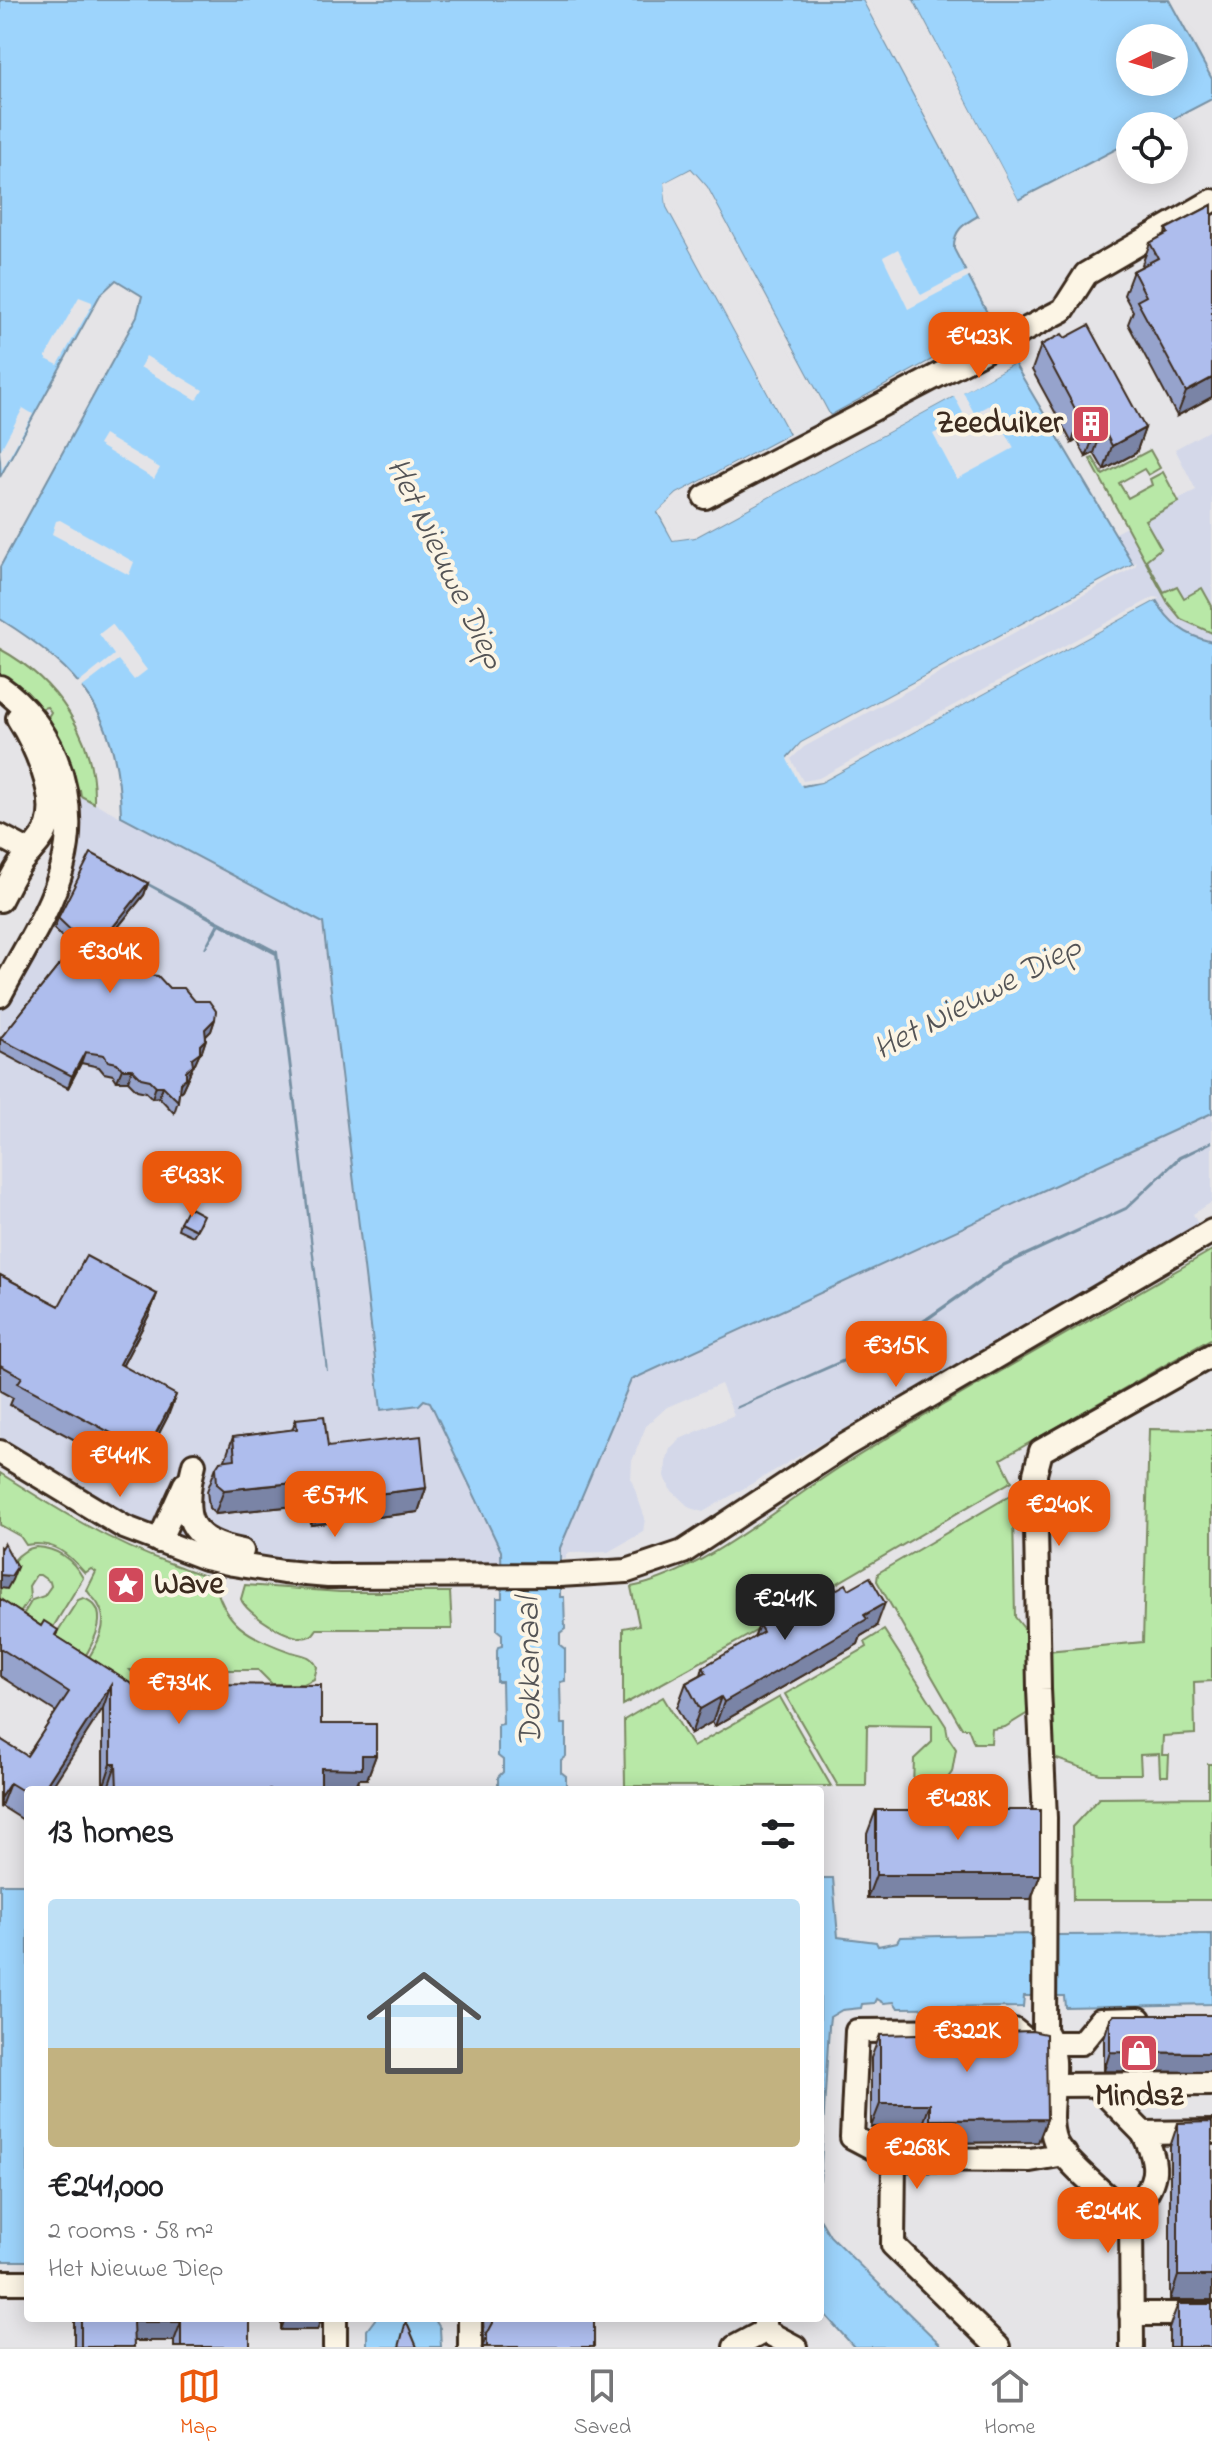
<!DOCTYPE html>
<html lang="en">
<head>
<meta charset="utf-8">
<style>
  :root { --surface:#fff; --page:#f6f6f6; --text:#202124; --muted:#757577; --line:#e0e0e0; --accent:#ea580c }
  body { margin:0; font-family:"Indie Flower",sans-serif; background:var(--page); color:var(--text); height:100vh; display:flex; flex-direction:column; font-size:30px; white-space:nowrap }
  * { box-sizing:border-box; margin:0 }
  p { font-size:26px; color:var(--muted) }
  .icon { flex:none; width:44px; height:44px; fill:none; stroke:currentColor; stroke-width:2; stroke-linecap:round; stroke-linejoin:round }
  .map { position:relative; flex:1; overflow:hidden }
  .sheet { position:absolute; left:24px; top:1786px; width:800px; height:536px; display:flex; flex-direction:column; background:var(--surface); border-radius:8px; box-shadow:0 4px 20px #0003 }
  .sheet>* { flex:none }
  .needle { width:52px; rotate:265deg }
  .controls { position:absolute; left:1116px; top:24px; display:grid; gap:16px }
  .controls a { display:grid; place-items:center; width:72px; height:72px; border-radius:50%; background:var(--surface); box-shadow:0 4px 20px #0003; font-size:40px }
  .price { position:absolute; translate:-50% -68px; padding:0 18px; border-radius:16px; background:var(--accent); color:#fff; font-size:26px; line-height:52px; filter:drop-shadow(0 2px 4px #0008) }
  .price::after { content:''; position:absolute; left:50%; top:48px; width:24px; height:18px; margin-left:-12px; background:inherit; clip-path:polygon(0 0,100% 0,50% 100%) }
  .price.active { background:#222; color:#fff }
  ul { padding:0; list-style:none }
  li { display:grid; align-content:center; gap:16px; height:424px; padding:0 24px }
  li+li { border-top:2px solid var(--line) }
  li span { display:grid; place-items:center; height:248px; border-radius:8px; color:#555 }
  li>.icon { margin-inline-start:auto }
  span .icon { width:144px; height:144px; fill:#fffc; stroke-width:1 }
  li b { font-size:34px }
  h2 { display:flex; justify-content:space-between; align-items:center; height:96px; padding:0 24px; font-size:34px }
  .tab-bar { display:flex; justify-content:space-around; align-items:center; height:112px; border-top:2px solid var(--line); background:var(--surface); font-size:22px; color:var(--muted) }
  .tab-bar a { display:grid; justify-items:center; gap:4px }
  .tab-bar .active { color:var(--accent) }
  .map>svg:first-child { display:block }
</style>
</head>
<body>
<div class="map">
<svg width="1212" height="2347" viewBox="0 0 1212 2347">
  <rect width="100%" height="100%" fill="#e5e4e7"/>
  <filter id="ink" filterUnits="userSpaceOnUse"><feTurbulence type="fractalNoise" baseFrequency=".0125" numOctaves="2"/><feDisplacementMap in="SourceGraphic" scale="16" xChannelSelector="R" yChannelSelector="G"/><feConvolveMatrix kernelMatrix="1 2 1 2 8 2 1 2 1" color-interpolation-filters="sRGB"/></filter>
  <g filter="url(#ink)">
    <g fill="#d4d8e9">
      <polygon points="1212,429 1212,642 1186,633 1162,611 821,782 803,786 787,757 801,743 1132,564 1115,533 1196,490 1175,449"/>
      <polygon points="81,796 323,923 381,1409 418,1405 424,1400 430,1402 501,1551 502,1566 303,1564 253,1557 207,1547 112,1509 0,1438 0,1009 38,939 75,847"/>
      <polygon points="1212,1113 1212,1202 1193,1214 1198,1224 703,1512 690,1508 670,1489 665,1476 666,1462 670,1449 680,1439 734,1415 721,1384 667,1407 646,1426 632,1461 631,1479 645,1518 643,1532 608,1552 570,1553 566,1555 566,1559 559,1559 560,1548 631,1380"/>
    </g>
    <g fill="#b8e8a7" stroke="#7a8962" stroke-width="2">
      <polygon points="1150,450 1160,468 1148,475 1144,469 1119,483 1128,498 1152,485 1150,479 1163,472 1179,502 1145,520 1161,548 1146,560 1164,592 1177,586 1184,598 1202,588 1212,606 1212,633 1181,619 1168,603 1090,459 1093,458 1103,475"/>
      <path d="M0 649C57 680 96 737 94 803L81 796 80 790 72 792 45 722 51 712 47 707 36 710 0 680Z"/>
      <path d="M1212 1250V1338L1001 1459 1012 1481 737 1642 623 1705V1628L639 1625 631 1587C700 1574 781 1505 840 1467 962 1391 1088 1322 1212 1250Z"/>
      <polygon points="1149,1429 1212,1430 1212,1681 1194,1682 1195,1734 1163,1736 1162,1755 1169,1755 1168,1776 1160,1776 1159,1754 1140,1755 1141,1774 1100,1774 1054,1758 1047,1741 1047,1651 1143,1642"/>
      <path d="M0 1473C55 1508 110 1543 172 1564 186 1569 199 1575 214 1578 223 1624 248 1637 291 1652 302 1655 312 1655 317 1667L314 1679 304 1684H272L258 1670H130L143 1684H122L86 1662C96 1646 110 1625 99 1606 96 1599 90 1596 87 1590L96 1572 91 1569 85 1573C68 1554 54 1540 26 1545L20 1536 0 1525Z"/>
      <polygon points="1018,1491 1013,1515 1015,1617 1030,1636 1028,1713 1005,1727 992,1729 991,1743 974,1743 968,1728 962,1728 959,1723 877,1581 878,1573"/>
      <path d="M36 1547C57 1548 73 1560 83 1578L47 1637 23 1615 32 1600 44 1596 51 1586 50 1582 40 1575H36L29 1586 30 1598 20 1613 0 1607C0 1600 0 1592 0 1586 4 1570 19 1549 36 1547Z"/>
      <path d="M245 1585 340 1592H450L452 1629H317C314 1633 313 1636 307 1637 292 1642 245 1613 241 1599Z"/>
      <path d="M83 1598C113 1608 94 1642 83 1660L52 1640 78 1600Z"/>
      <polygon points="884,1630 946,1726 948,1737 956,1749 952,1772 942,1786 913,1786 914,1759 932,1742 932,1726 867,1725 866,1786 838,1786 785,1694 867,1647 865,1642"/>
      <polygon points="663,1697 693,1747 780,1697 831,1786 625,1786 624,1720"/>
      <polygon points="1208,1764 1212,1764 1212,1900 1073,1900 1072,1827 1099,1798 1208,1797"/>
    </g>
    <g fill="#9dd4fc" stroke="#7690a3" stroke-width="2" fill-rule="evenodd">
      <path d="M0 0H863L978 216C963 224 953 231 954 249L994 326 830 416 707 187 691 169 665 183 667 207 790 434 677 494 658 513 673 540 695 537 1014 363 1133 564 801 743 788 757 803 786 821 782 1156 600C1169 623 1186 636 1212 642V1113L631 1380 560 1548V1597H564L565 1629 560 1633V1645L565 1649V1681L560 1682 561 1724H566V1756L561 1760V1772L566 1776V1790H498V1777L503 1772V1760L498 1756V1725L503 1724 502 1682H497V1650L498 1647 502 1646V1634L497 1630V1598H502L501 1551 430 1402 424 1400 419 1405 381 1410 323 923 121 816C119 716 82 670 0 619V567L137 316 142 296 116 280 100 295 0 477Z"/>
      <path d="M913 0H1169L1212 79V99L1160 126H1130V142L1018 200ZM1130 38H1174V82H1130Z"/>
      <polygon points="129,874 277,952 327,1371 276,954 220,924 205,948 218,923"/>
      <polygon points="1212,1142 1180,1158 1126,1209 1005,1265 908,1333 736,1408 907,1332 1004,1264 1126,1208 1179,1157"/>
      <polygon points="820,1878 833,1878 838,1937 876,1942 878,1946 897,1942 900,1937 1032,1934 1031,1945 1036,1946 1036,1944 1057,1944 1057,1935 1212,1934 1212,2004 1065,2007 1064,1996 1024,1996 1023,2007 898,2008 894,2002 884,2003 877,1999 875,2003 862,2004 861,2008 842,2010 830,2017 829,2026 820,2181"/>
      <rect x="0" y="1884" width="28" height="377"/>
      <polygon points="820,2219 830,2236 943,2347 854,2347 820,2309"/>
      <polygon points="376,2318 434,2318 440,2328 441,2347 367,2347 367,2330"/>
    </g>
    <g fill="#e5e4e7">
      <polygon points="863,0 868,0 889,40 982,214 980,219"/>
      <polygon points="909,0 913,0 1020,203 1014,202"/>
      <polygon points="691,169 707,187 830,416 994,326 996,329 828,420 704,189 690,174 668,185 671,206 794,434 792,438 680,497 663,513 675,536 694,533 1012,360 1014,363 963,392 974,413 991,404 1014,448 957,479 933,434 965,417 954,396 695,537 673,540 658,512 677,494 790,434 667,207 664,183"/>
      <polygon points="898,249 921,295 970,269 973,275 908,309 883,257"/>
      <polygon points="79,297 92,302 92,305 58,365 46,359 46,356"/>
      <polygon points="146,356 203,390 197,400 140,367"/>
      <polygon points="23,408 33,414 2,470 0,451"/>
      <polygon points="104,435 160,468 154,479 98,445"/>
      <polygon points="60,520 134,562 129,575 52,534 56,521"/>
      <polygon points="1137,562 1135,567 804,747 791,759 803,781 819,778 1154,597 1160,598 821,782 800,785 787,759 801,743"/>
      <polygon points="112,624 147,670 134,680 118,660 80,689 76,685 114,655 99,634"/>
    </g>
    <g fill="none" stroke-linecap="round" stroke-linejoin="round">
      <g stroke="#3b2a1e" stroke-width="28">
        <g id="minor">
          <polyline points="705,497 1063,310 1086,274 1212,201"/>
          <path d="M0 687C26 705 44 730 56 759 92 854 43 914 0 995"/>
          <polyline points="0,836 30,852"/>
          <path d="M0 900C7 887 13 873 22 861 31 850 44 839 48 825 58 795 34 743 18 718"/>
          <polyline points="0,1452 124,1527 205,1558 233,1564 283,1572 328,1576 559,1575 627,1571 683,1552 844,1446 1212,1231"/>
          <path d="M194 1464C181 1517 186 1540 242 1551"/>
          <polyline points="159,1541 185,1484"/>
          <polyline points="1054,2085 1212,2084"/>
          <polyline points="1096,2085 1143,2133 1212,2132"/>
          <polyline points="894,2159 852,2137 857,2031 1014,2030 1030,2043 1081,2043 1100,2020 1139,2019"/>
          <path d="M1131 2217C1153 2183 1164 2173 1143 2133"/>
          <polyline points="0,2282 28,2282"/>
          <polyline points="1131,2314 1212,2314"/>
          <polyline points="335,2318 335,2347"/>
          <polyline points="470,2318 470,2347"/>
          <polyline points="765,2318 765,2331 795,2347"/>
          <polyline points="735,2347 765,2331"/>
          <polyline points="998,2347 893,2245 894,2159 1030,2160 1065,2154"/>
          <path d="M1132 2347 1131 2217C1113 2201 1063 2161 1055 2141 1042 2107 1067 2063 1044 2031L1045 1818 1039 1689 1035 1474 1041 1451 1212 1355"/>
        </g>
      </g>
      <use href="#minor" stroke="#fcf5e5" stroke-width="22"/>
    </g>
    <g fill="#96a3cc" stroke="#3b2a1e" stroke-width="2">
      <polygon points="1212,205 1212,397 1177,416 1128,324 1133,311 1124,295 1133,271 1141,267 1150,243 1165,234 1166,229"/>
      <polygon points="1065,338 1145,428 1136,453 1104,470 1094,453 1086,457 1077,440 1072,443 1032,370 1041,345"/>
      <polygon points="148,883 144,895 108,939 134,961 148,975 169,988 195,1001 215,1019 211,1031 206,1036 206,1039 202,1051 199,1054 195,1063 193,1066 182,1090 179,1092 178,1101 174,1113 159,1097 152,1098 146,1092 137,1090 128,1081 117,1081 113,1075 104,1073 99,1067 81,1063 68,1088 0,1052 0,1039 73,948 54,929 58,918"/>
      <polygon points="180,1222 201,1222 193,1236 178,1229"/>
      <polygon points="0,1275 59,1306 157,1294 149,1315 122,1366 168,1416 138,1474 10,1405 13,1398 0,1391"/>
      <polygon points="296,1419 328,1447 426,1488 418,1512 311,1525 310,1514 296,1516 295,1506 215,1514 209,1508 207,1491 216,1467 225,1460 233,1437 292,1430"/>
      <polygon points="0,1599 41,1626 58,1630 56,1636 133,1685 175,1684 321,1724 376,1755 367,1779 359,1779 354,1790 108,1790 108,1788 103,1788 103,1708 28,1790 28,1823 1,1806 0,1808 0,1739 27,1756 56,1712 0,1676"/>
      <polygon points="787,1618 876,1627 861,1636 858,1644 715,1726 712,1722 691,1734 677,1708 686,1683 701,1675 703,1667 754,1638 759,1625"/>
      <polygon points="876,1810 1040,1875 1031,1899 867,1899 867,1834"/>
      <polygon points="1212,2015 1212,2072 1104,2071 1104,2038 1110,2019"/>
      <polygon points="880,2035 1047,2119 1038,2142 922,2143 922,2127 871,2127 871,2058"/>
      <polygon points="1212,2122 1212,2300 1170,2300 1170,2147 1178,2123"/>
      <polygon points="1178,2304 1212,2347 1169,2347 1169,2328"/>
      <polygon points="74,2318 250,2318 250,2347 174,2347 174,2341 133,2341 134,2347 74,2347"/>
      <polygon points="281,2318 322,2318 317,2330 281,2330"/>
      <polygon points="483,2318 594,2318 594,2347 482,2347 484,2343"/>
    </g>
    <g fill="#7a84a6" stroke="#3b2a1e" stroke-width="2">
      <polygon points="1212,378 1212,397 1177,416 1186,392"/>
      <polygon points="1086,415 1077,440 1072,443 1080,418"/>
      <polygon points="1103,428 1094,453 1086,457 1095,433"/>
      <polygon points="1145,428 1136,453 1104,470 1112,446"/>
      <polygon points="148,883 144,895 101,948 105,937"/>
      <polygon points="215,1019 211,1031 201,1041 205,1029"/>
      <polygon points="206,1039 202,1051 199,1054 195,1063 193,1066 182,1090 175,1095 192,1058 200,1045"/>
      <polygon points="85,1052 81,1063 68,1088 72,1076"/>
      <polygon points="122,1069 132,1069 128,1081 117,1081"/>
      <polygon points="156,1086 163,1086 159,1097 152,1098"/>
      <polygon points="157,1294 149,1315 112,1386 120,1364"/>
      <polygon points="176,1395 168,1416 138,1474 146,1452"/>
      <polygon points="303,1482 295,1506 215,1514 224,1490"/>
      <polygon points="426,1488 418,1512 311,1525 319,1501"/>
      <polygon points="318,1490 310,1514 296,1516 305,1492"/>
      <polygon points="17,1567 12,1580 7,1589 0,1588 0,1575"/>
      <polygon points="885,1603 876,1627 861,1636 858,1644 715,1726 724,1702"/>
      <polygon points="111,1685 103,1708 50,1790 43,1790"/>
      <polygon points="721,1697 712,1722 691,1734 700,1709"/>
      <polygon points="362,1755 376,1755 367,1779 359,1779 354,1790 313,1790 321,1768"/>
      <polygon points="111,1764 116,1764 108,1788 103,1788"/>
      <polygon points="10,1783 1,1806 0,1808 0,1798"/>
      <polygon points="876,1875 1040,1875 1031,1899 867,1899"/>
      <polygon points="1110,2052 1212,2053 1212,2072 1104,2071"/>
      <polygon points="880,2104 930,2104 922,2127 871,2127"/>
      <polygon points="1047,2119 1038,2142 922,2143 930,2120"/>
      <polygon points="1178,2276 1212,2276 1212,2300 1170,2300"/>
      <polygon points="285,2318 322,2318 317,2330 281,2330"/>
      <polygon points="133,2322 181,2322 174,2341 127,2341"/>
    </g>
    <g fill="#aebded" stroke="#3b2a1e" stroke-width="2">
      <polygon points="1212,205 1212,378 1186,392 1137,301 1146,296 1133,271 1158,258 1150,243 1168,233 1166,229"/>
      <polygon points="1089,325 1145,428 1112,446 1103,428 1095,433 1086,415 1080,418 1041,345 1062,334 1065,338"/>
      <polygon points="91,853 148,883 105,937 136,955 134,960 148,975 158,976 169,988 184,988 195,1001 209,1001 216,1011 215,1019 205,1029 206,1039 200,1045 200,1052 192,1058 193,1065 186,1071 186,1078 180,1083 178,1101 163,1086 156,1086 150,1080 141,1078 132,1069 122,1069 117,1063 108,1061 104,1055 85,1052 72,1076 0,1039 80,939 58,918"/>
      <polygon points="188,1207 203,1215 196,1230 180,1222"/>
      <polygon points="86,1256 157,1294 120,1364 176,1395 146,1452 18,1383 22,1377 0,1365 0,1275 59,1306"/>
      <polygon points="324,1416 328,1447 421,1436 426,1488 319,1501 318,1490 305,1492 303,1482 224,1490 217,1484 216,1467 220,1461 235,1459 233,1437 297,1429 296,1419"/>
      <polygon points="4,1543 17,1567 11,1576 0,1575 0,1547 1,1548"/>
      <polygon points="870,1577 885,1603 864,1615 867,1619 724,1702 721,1697 700,1709 686,1683 706,1672 703,1667 763,1632 759,1625 782,1611 787,1618 846,1584 849,1589"/>
      <polygon points="0,1599 41,1626 44,1621 58,1630 55,1635 133,1685 148,1684 153,1679 164,1679 175,1680 175,1684 321,1685 321,1724 376,1724 376,1755 362,1755 362,1769 321,1768 321,1790 117,1790 116,1764 111,1764 111,1685 43,1790 28,1790 28,1794 10,1783 0,1798 0,1739 27,1756 69,1692 0,1648"/>
      <rect x="876" y="1810" width="164" height="65"/>
      <polygon points="1114,2015 1212,2015 1212,2053 1110,2052 1110,2019"/>
      <polygon points="1032,2031 1046,2034 1047,2119 930,2120 930,2104 880,2104 880,2035"/>
      <polygon points="1212,2122 1212,2276 1178,2276 1178,2123"/>
      <rect x="1178" y="2304" width="34" height="43"/>
      <polygon points="81,2318 250,2318 250,2347 181,2347 181,2322 133,2322 134,2347 81,2347"/>
      <polygon points="493,2318 594,2318 594,2347 487,2347 487,2334 493,2323"/>
      <polygon points="406,2321 417,2347 399,2347"/>
    </g>
  </g>
  <defs>
    <g id="building-square" transform="scale(2)"><rect x="-9" y="-9" width="18" height="18" rx="4" fill="#d1495b" stroke="#fcf5e5"/><path d="M-4-6H4V6H1V3H-1V6H-4ZM-2.5-4.3h1.7v1.8h-1.7ZM.8-4.3h1.7v1.8H.8ZM-2.5-1h1.7V.8h-1.7ZM.8-1h1.7V.8H.8Z" fill="#fff"/></g>
    <g id="sight-square" transform="scale(2)"><rect x="-9" y="-9" width="18" height="18" rx="4" fill="#d1495b" stroke="#fcf5e5"/><path d="M0-6L1.8-2.2L6-1.7L2.9 1.2L3.7 5.4L0 3.3L-3.7 5.4L-2.9 1.2L-6-1.7L-1.8-2.2Z" fill="#fff"/></g>
    <g id="shop-square" transform="scale(2)"><rect x="-9" y="-9" width="18" height="18" rx="4" fill="#d1495b" stroke="#fcf5e5"/><path d="M-5-2.5h2.3a2.7 3.5 0 0 1 5.4 0H5L5.5 6h-11ZM-1.5-2.5h3a1.5 2.3 0 0 0-3 0Z" fill="#fff"/></g>
  </defs>
  <g fill-rule="evenodd">
    <use href="#building-square" x="1091" y="424"/>
    <use href="#sight-square" x="126" y="1585"/>
    <use href="#shop-square" x="1139" y="2053"/>
  </g>
  <g text-anchor="middle" dominant-baseline="central" stroke-width="8" stroke-linejoin="round" paint-order="stroke">
    <g font-size="32" font-weight="bold" fill="#3b2a1e" stroke="#fcf5e5" text-anchor="end">
      <text x="1063" y="424">Zeeduiker</text>
      <text x="154" y="1585" text-anchor="start">Wave</text>
      <text x="1139" y="2097" text-anchor="middle">Mindsz</text>
    </g>
    <g font-size="34" font-style="italic" fill="#545456" stroke="#fcf5e5">
      <text transform="translate(444 564) rotate(64)">Het Nieuwe Diep</text>
      <text transform="translate(978 999) rotate(-28)">Het Nieuwe Diep</text>
      <text transform="translate(531 1672) rotate(-91)">Dokkanaal</text>
    </g>
  </g>
</svg>
<div class="controls">
<a><svg class="needle" viewBox="-14 -14 28 28"><path d="M0-13l5 13h-10z" fill="#e53935"/><path d="M0 13l5-13h-10z" fill="#757577"/></svg></a>
<a><svg class="icon" aria-label="locate" viewBox="0 0 24 24"><circle cx="12" cy="12" r="6"/><path d="M12 2v4M12 18v4M2 12h4M18 12h4"/></svg></a>
</div>
<b class="price" style="left:979px;top:380px">€423K</b>
<b class="price" style="left:110px;top:995px">€304K</b>
<b class="price" style="left:192px;top:1219px">€433K</b>
<b class="price" style="left:896px;top:1389px">€315K</b>
<b class="price" style="left:120px;top:1499px">€441K</b>
<b class="price" style="left:335px;top:1539px">€571K</b>
<b class="price" style="left:1059px;top:1548px">€240K</b>
<b class="price active" style="left:785px;top:1642px">€241K</b>
<b class="price" style="left:179px;top:1726px">€734K</b>
<b class="price" style="left:958px;top:1842px">€428K</b>
<b class="price" style="left:967px;top:2074px">€322K</b>
<b class="price" style="left:917px;top:2191px">€268K</b>
<b class="price" style="left:1108px;top:2255px">€244K</b>
<section class="sheet">
<h2>13 homes<svg class="icon" aria-label="filters" viewBox="0 0 24 24"><path d="M4 7h16M4 17h16"/><circle cx="9" cy="7" r="2"/><circle cx="15" cy="17" r="2"/></svg></h2>
<ul>
<li><span style="background:linear-gradient(#bfe0f5 60%,#c2b280 0)"><svg class="icon" aria-label="home" viewBox="0 0 24 24"><path d="M3 11l9-7 9 7M6 9v11h12V9"/></svg></span><div><b>€241,000</b><p>2 rooms · 58 m²</p><p>Het Nieuwe Diep</p></div></li>
</ul>
</section>
</div>
<nav class="tab-bar">
<a class="active"><svg class="icon" aria-label="map" viewBox="0 0 24 24"><path d="M3 6l6-2 6 2 6-2v14l-6 2-6-2-6 2zM9 4v14M15 6v14"/></svg>Map</a>
<a><svg class="icon" aria-label="saved" viewBox="0 0 24 24"><path d="M7 4h10v16l-5-4-5 4z"/></svg>Saved</a>
<a><svg class="icon" aria-label="home" viewBox="0 0 24 24"><path d="M3 11l9-7 9 7M6 9v11h12V9"/></svg>Home</a>
</nav>
</body>
</html>
